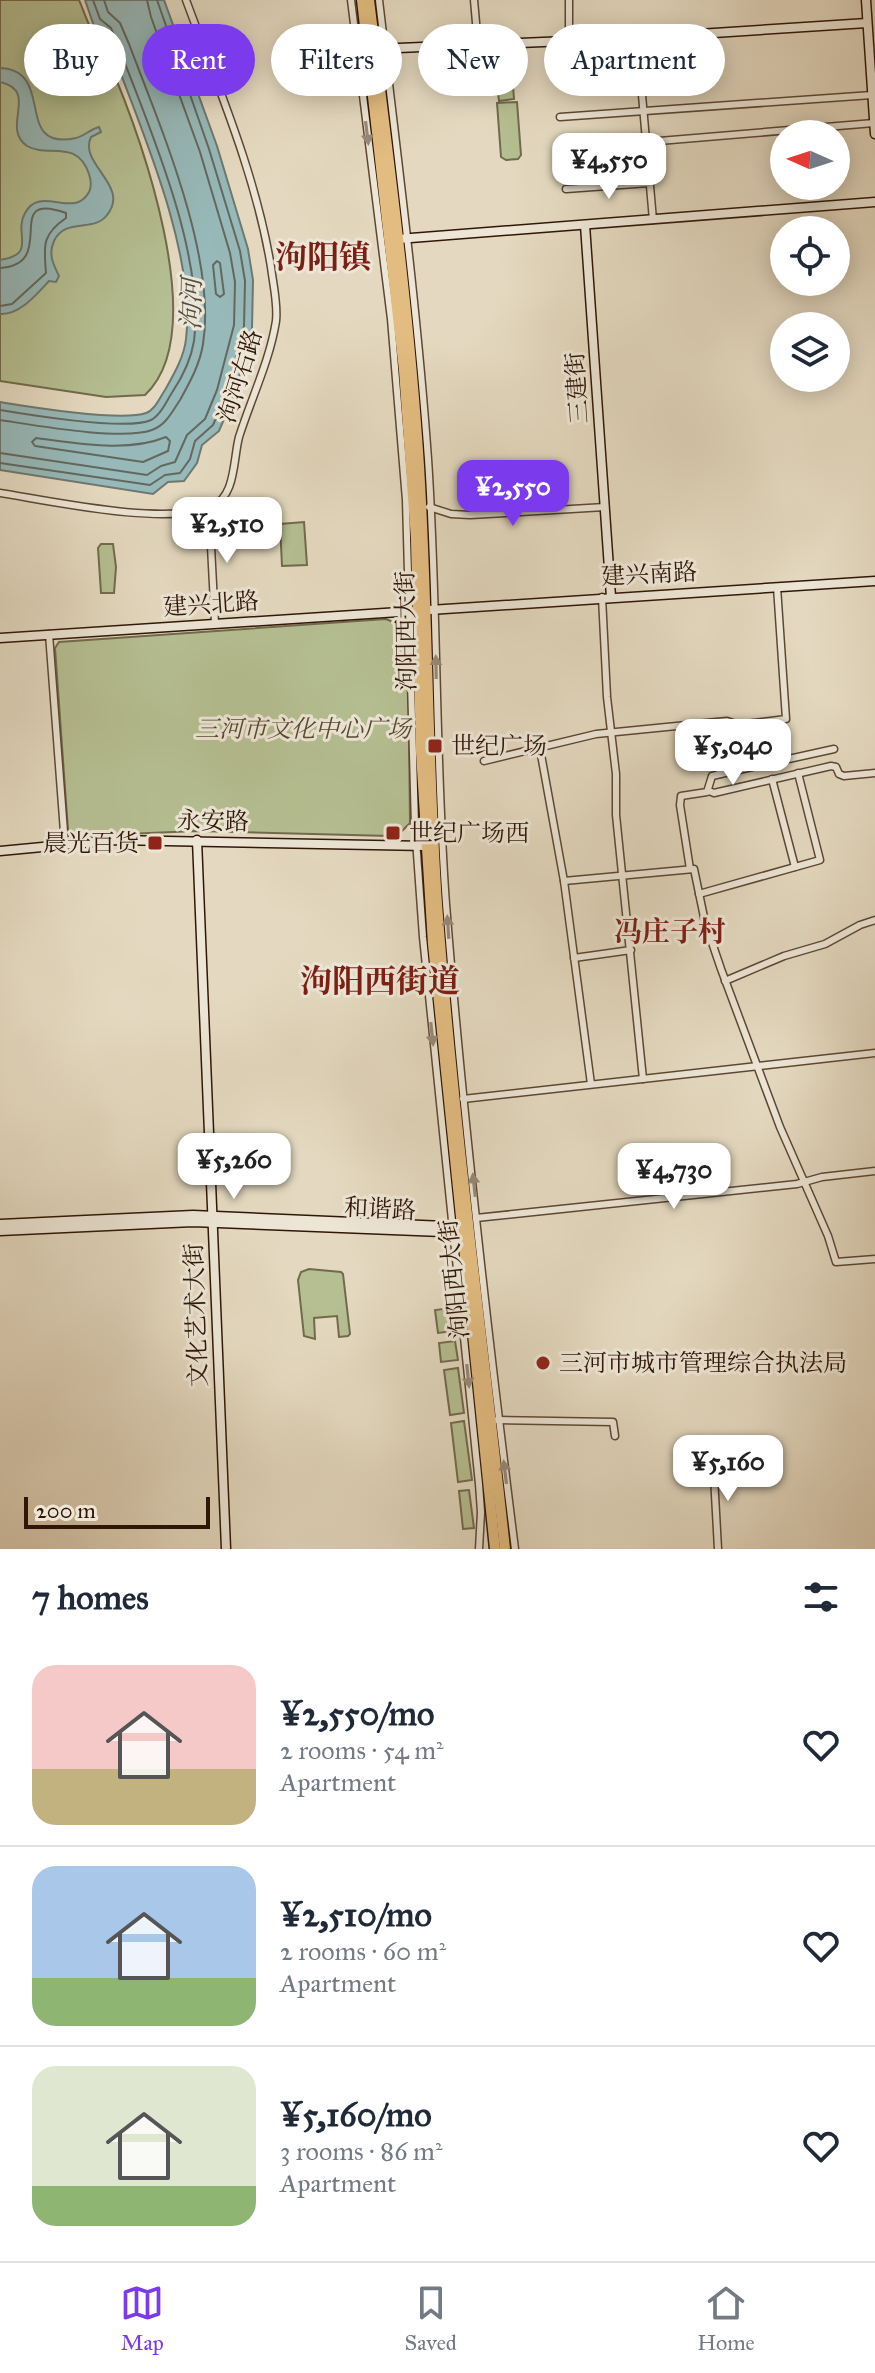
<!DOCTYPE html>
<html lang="en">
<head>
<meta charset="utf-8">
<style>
  :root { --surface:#fff; --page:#f2f2f3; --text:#1f2937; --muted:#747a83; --line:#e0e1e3; --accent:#7c3aed }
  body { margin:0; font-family:"IM FELL Great Primer","Noto Serif SC",serif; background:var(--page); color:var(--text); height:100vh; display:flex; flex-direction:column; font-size:30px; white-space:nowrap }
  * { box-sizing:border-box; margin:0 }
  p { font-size:26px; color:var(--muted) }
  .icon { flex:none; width:44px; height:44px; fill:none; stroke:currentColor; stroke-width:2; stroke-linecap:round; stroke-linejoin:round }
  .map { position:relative; height:1549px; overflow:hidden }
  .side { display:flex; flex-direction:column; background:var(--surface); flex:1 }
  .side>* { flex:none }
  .banner { position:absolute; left:24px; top:24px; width:828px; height:72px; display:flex; gap:16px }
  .needle { width:52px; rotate:273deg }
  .buttons { position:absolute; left:770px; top:120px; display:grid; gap:16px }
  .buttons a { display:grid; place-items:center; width:80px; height:80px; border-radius:50%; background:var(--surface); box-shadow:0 4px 20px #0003; font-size:40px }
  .scale { position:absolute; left:24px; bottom:20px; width:186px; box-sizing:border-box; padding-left:8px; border:4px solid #2f1606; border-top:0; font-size:22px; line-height:28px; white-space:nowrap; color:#2f1606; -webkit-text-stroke:6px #ede6d6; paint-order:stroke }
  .price { position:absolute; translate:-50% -68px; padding:0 18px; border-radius:16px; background:#fff; color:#222; font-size:26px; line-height:52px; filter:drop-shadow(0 2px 4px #0008) }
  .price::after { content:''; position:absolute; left:50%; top:48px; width:24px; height:18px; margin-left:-12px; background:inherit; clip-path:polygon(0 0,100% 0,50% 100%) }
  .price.selected { background:var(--accent); color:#fff }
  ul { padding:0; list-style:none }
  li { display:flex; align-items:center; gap:24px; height:200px; padding:0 32px }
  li+li { border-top:2px solid var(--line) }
  li span { display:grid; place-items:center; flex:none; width:224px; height:160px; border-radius:24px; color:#555 }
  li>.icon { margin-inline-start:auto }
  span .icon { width:96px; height:96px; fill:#fffc; stroke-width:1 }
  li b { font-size:34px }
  h2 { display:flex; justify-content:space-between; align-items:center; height:96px; padding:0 32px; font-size:34px }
  .tag { padding:0 28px; border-radius:36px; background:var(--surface); box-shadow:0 4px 20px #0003; font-size:28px; line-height:72px }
  .tag.selected { background:var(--accent); color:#fff }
  .dock { display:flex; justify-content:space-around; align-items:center; height:112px; border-top:2px solid var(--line); background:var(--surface); font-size:22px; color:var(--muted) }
  .dock a { display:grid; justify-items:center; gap:4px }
  .dock .selected { color:var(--accent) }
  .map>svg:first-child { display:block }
</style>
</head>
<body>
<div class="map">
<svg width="875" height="1549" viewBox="0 0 875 1549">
  <rect width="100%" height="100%" fill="#e4d9c0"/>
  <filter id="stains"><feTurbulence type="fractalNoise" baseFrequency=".0025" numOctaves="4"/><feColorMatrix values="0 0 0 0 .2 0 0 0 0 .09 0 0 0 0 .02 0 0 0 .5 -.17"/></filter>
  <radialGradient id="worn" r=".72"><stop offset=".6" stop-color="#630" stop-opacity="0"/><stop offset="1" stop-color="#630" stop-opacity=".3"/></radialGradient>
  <g fill="#b5bf92" stroke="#726a4c" stroke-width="2">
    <path d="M0 0H79C83 9 86 19 91 29 95 38 102 45 106 55 138 129 214 331 145 395L106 397 0 381Z"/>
    <polygon points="512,73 514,99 499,101 496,74"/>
    <polygon points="517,102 521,155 518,159 506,160 501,157 497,103"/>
    <polygon points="304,522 307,565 282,566 280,524"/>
    <polygon points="101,544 113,544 116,567 114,593 101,593 98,548"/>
    <polygon points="386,619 400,625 408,634 410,823 398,835 390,836 197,831 78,836 68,830 55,648 59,642"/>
    <polygon points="309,1269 341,1272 343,1274 350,1334 348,1336 339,1337 337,1316 314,1318 315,1339 304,1336 298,1280 301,1272"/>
    <polygon points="451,1308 454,1331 438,1333 435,1310"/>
    <polygon points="455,1341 458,1360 441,1362 439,1343"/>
    <polygon points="458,1368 464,1413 450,1415 444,1370"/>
    <polygon points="464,1421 472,1480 458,1482 451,1423"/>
    <polygon points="469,1490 474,1528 463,1529 459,1491"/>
  </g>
  <g fill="#97b9b9" stroke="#6d7871" stroke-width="2">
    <path d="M85 0H164L217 146 248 249 253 280 252 328 234 396 219 431 202 445 197 463 184 481 168 482 153 494 0 470V402C31 407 120 422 146 413 155 410 160 397 165 390 174 374 184 357 186 339 196 254 142 131 112 51L102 30 94 26Z"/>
    <path d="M0 68C57 70 12 152 76 138 84 136 91 129 99 127L101 132 91 137C78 164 131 186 107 215 94 233 65 217 54 241 48 254 53 264 59 276L56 282 49 281C37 294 20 315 0 314V260C38 254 13 234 25 213 40 184 74 220 89 192 92 186 91 180 89 174 77 138 48 158 27 146 0 127 40 91 0 82Z"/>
  </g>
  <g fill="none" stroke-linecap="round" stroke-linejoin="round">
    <g stroke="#636860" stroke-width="2">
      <polygon points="217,261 220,263 224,294 220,297 216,294 213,265"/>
      <path d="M0 268C60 265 0 189 66 213V218C41 235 44 247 46 273L12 304 0 306"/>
      <path d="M0 410C30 415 127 431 151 420 161 415 167 400 173 391 183 376 191 359 194 341 205 255 150 129 119 48L111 28 100 19 93 0"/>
      <path d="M0 420C34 425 121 441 152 430 166 425 172 412 180 400 190 382 200 364 203 344 217 257 160 126 129 44L120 23 108 12 104 0"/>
      <path d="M166 437 170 441 168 451 143 462 35 446 32 442 36 438C77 443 127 453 166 437Z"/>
      <polyline points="0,453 147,475 161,466 175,462 187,435 205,419 217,390 234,325 235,282 230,253 200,152 151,17 147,0"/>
      <polyline points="0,463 150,485 165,475 180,473 190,459 195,441 213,425 227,393 244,326 245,281 240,251 209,149 157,0"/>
    </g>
    <g stroke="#5c4734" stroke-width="9">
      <g id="street">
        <polyline points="351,0 391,319 406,500 415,826 423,937 479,1484 481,1512 479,1549"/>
        <path d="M379 0C397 153 417 305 428 459 438 607 435 756 446 904 463 1119 488 1335 515 1549"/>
        <polyline points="474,0 478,45"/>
        <polyline points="569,0 569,42"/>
        <polyline points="637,38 653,220"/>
        <polyline points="560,117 872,95"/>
        <polyline points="563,149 874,123"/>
        <polyline points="566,189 649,183"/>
        <path d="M0 493C51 501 165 526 211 507 236 497 233 460 239 437 251 399 270 360 276 321 278 304 273 284 271 267 256 175 218 87 186 0"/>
        <polyline points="429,507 451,514 470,515 605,507"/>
        <polyline points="209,508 215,623"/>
        <polyline points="602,597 607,697 616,774 616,815 643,1079"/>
        <polyline points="49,634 65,845"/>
        <polyline points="540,749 564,881 591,1084"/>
        <polyline points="484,761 596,734 727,721 738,725 786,719 777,587"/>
        <path d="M720 774 717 756C729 750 731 736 732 723"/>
        <polyline points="772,779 795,867"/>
        <polyline points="709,791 714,793 831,766 836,767 839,774 844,776 875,773"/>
        <polyline points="690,869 680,805 681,796 707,792 712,776 834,749"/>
        <polyline points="564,881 694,869 705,922 721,969 780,1127 828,1236 836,1262 875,1259"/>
        <polyline points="699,894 820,860 798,773"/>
        <polyline points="574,958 631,950"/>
        <polyline points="725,981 784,956 825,944 860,925 875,920"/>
        <polyline points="463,1099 875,1053"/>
        <polyline points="476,1218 797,1184 822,1177 875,1171"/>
        <polyline points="497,1420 613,1422 615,1436"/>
        <polyline points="713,1458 718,1549"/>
      </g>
    </g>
    <g stroke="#2f1606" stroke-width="11">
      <g id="secondary">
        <polyline points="866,0 875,134"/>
        <polyline points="375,49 637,38 867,23"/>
        <polyline points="585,225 611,597"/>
        <polyline points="398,239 875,202"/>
        <polyline points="0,638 875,581"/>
        <polyline points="197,840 226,1549"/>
        <polyline points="0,851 116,840 426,846"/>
        <polyline points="0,1224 193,1215 468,1227"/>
        <polyline points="0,1231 193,1222 467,1233"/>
      </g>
    </g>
    <g stroke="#2f1606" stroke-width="13">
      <g id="highway">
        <polyline points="362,0 404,370 416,539 421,752 433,944 495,1549"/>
        <path d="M369 0C388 155 409 310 419 466 428 612 427 758 437 904 453 1119 482 1334 505 1549"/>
      </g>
    </g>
    <use href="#street" stroke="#ede6d6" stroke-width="6"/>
    <use href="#secondary" stroke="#ede6d6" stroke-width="8"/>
    <use href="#highway" stroke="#e2bc80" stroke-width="10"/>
  </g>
  <defs><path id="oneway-solid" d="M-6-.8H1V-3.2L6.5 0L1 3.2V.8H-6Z" transform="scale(2)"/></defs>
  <g fill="#988878">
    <use href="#oneway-solid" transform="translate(367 133) rotate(83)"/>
    <use href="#oneway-solid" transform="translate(436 667) rotate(-91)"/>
    <use href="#oneway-solid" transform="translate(448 927) rotate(-94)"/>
    <use href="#oneway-solid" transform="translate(432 1034) rotate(84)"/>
    <use href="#oneway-solid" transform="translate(474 1185) rotate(-96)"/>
    <use href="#oneway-solid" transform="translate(468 1376) rotate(84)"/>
    <use href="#oneway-solid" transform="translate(505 1472) rotate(-97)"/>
  </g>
  <g fill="#8f2418" stroke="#ede6d6" stroke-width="3">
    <rect x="427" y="738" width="16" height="16" rx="4"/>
    <rect x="385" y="825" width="16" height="16" rx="4"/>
    <rect x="147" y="835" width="16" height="16" rx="4"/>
    <circle cx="543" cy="1363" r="8"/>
  </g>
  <g text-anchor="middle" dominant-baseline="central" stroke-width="6" stroke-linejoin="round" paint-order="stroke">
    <g font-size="24" fill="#2f1606" stroke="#ede6d6">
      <text transform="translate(240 376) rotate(-73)">泃河右路</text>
      <text transform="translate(577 388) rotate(-94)">三建街</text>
      <text transform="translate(649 574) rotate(-3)">建兴南路</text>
      <text transform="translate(211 604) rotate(-4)">建兴北路</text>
      <text transform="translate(406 631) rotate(-91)">泃阳西大街</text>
      <text transform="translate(213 821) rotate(1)">永安路</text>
      <text transform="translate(380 1209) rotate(3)">和谐路</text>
      <text transform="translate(454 1279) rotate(-96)">泃阳西大街</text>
      <text transform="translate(196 1315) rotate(-92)">文化艺术大街</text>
    </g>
    <g font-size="24" font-style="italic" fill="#574930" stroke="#ede6d6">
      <text x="303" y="729">三河市文化中心广场</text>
    </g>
    <g font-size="24" fill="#2f1606" stroke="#ede6d6" text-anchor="start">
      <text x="451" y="746">世纪广场</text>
      <text x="409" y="833">世纪广场西</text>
      <text x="139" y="843" text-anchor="end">晨光百货</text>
      <text x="559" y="1363">三河市城市管理综合执法局</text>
    </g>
    <g font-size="26" font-style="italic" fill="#534f45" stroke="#ede6d6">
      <text transform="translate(191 304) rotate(-89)">泃河</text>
    </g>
    <g font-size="28" font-weight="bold" fill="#7a1f14" stroke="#ede6d6">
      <text x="670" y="931">冯庄子村</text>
    </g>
    <g font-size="32" font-weight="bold" fill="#7a1f14" stroke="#ede6d6">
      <text x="323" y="257">泃阳镇</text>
      <text x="380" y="981">泃阳西街道</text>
    </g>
  </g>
  <rect width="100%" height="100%" filter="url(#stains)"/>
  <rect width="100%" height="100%" fill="url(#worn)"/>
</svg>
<div class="buttons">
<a><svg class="needle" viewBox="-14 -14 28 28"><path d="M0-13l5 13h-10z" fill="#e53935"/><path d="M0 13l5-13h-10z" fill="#747a83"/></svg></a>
<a><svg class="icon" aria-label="locate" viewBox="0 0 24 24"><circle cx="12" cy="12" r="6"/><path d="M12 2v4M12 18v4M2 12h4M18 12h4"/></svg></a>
<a><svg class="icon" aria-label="layers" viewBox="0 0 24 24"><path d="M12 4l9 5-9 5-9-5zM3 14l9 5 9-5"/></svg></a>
</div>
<div class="scale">200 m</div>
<b class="price" style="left:609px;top:201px">¥4,550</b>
<b class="price selected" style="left:513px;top:528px">¥2,550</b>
<b class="price" style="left:227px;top:565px">¥2,510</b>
<b class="price" style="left:733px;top:787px">¥5,040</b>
<b class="price" style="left:234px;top:1201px">¥5,260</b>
<b class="price" style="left:674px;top:1211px">¥4,730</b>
<b class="price" style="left:728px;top:1503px">¥5,160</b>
<div class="banner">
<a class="tag">Buy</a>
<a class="tag selected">Rent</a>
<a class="tag">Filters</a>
<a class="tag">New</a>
<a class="tag">Apartment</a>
</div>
</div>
<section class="side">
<h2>7 homes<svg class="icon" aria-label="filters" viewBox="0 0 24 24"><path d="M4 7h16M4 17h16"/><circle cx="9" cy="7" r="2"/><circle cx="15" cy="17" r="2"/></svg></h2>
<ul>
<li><span style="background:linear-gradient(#f6c9c9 65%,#c2b280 0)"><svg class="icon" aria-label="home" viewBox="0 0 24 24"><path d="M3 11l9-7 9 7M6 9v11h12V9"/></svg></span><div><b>¥2,550/mo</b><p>2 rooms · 54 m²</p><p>Apartment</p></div><svg class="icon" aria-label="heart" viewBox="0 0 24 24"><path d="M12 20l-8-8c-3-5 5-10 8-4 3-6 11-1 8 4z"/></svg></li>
<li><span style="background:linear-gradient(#a9c7e8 70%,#8fb573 0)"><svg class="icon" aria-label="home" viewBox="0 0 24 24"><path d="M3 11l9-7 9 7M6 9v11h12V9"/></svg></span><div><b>¥2,510/mo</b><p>2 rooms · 60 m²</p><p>Apartment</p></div><svg class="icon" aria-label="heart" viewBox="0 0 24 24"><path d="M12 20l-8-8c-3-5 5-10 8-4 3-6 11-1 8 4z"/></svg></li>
<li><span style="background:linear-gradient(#dfe7d0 75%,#8fb573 0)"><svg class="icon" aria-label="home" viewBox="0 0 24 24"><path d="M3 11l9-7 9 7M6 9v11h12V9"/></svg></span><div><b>¥5,160/mo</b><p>3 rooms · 86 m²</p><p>Apartment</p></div><svg class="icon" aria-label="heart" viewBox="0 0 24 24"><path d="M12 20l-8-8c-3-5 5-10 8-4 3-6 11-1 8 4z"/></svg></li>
</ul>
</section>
<nav class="dock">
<a class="selected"><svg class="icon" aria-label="map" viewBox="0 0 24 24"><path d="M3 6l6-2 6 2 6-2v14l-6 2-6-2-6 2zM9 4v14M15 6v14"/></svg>Map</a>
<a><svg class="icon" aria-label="saved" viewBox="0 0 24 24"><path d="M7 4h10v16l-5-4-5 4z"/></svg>Saved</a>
<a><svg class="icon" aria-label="home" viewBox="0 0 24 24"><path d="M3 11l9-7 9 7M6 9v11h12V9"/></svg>Home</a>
</nav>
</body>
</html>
